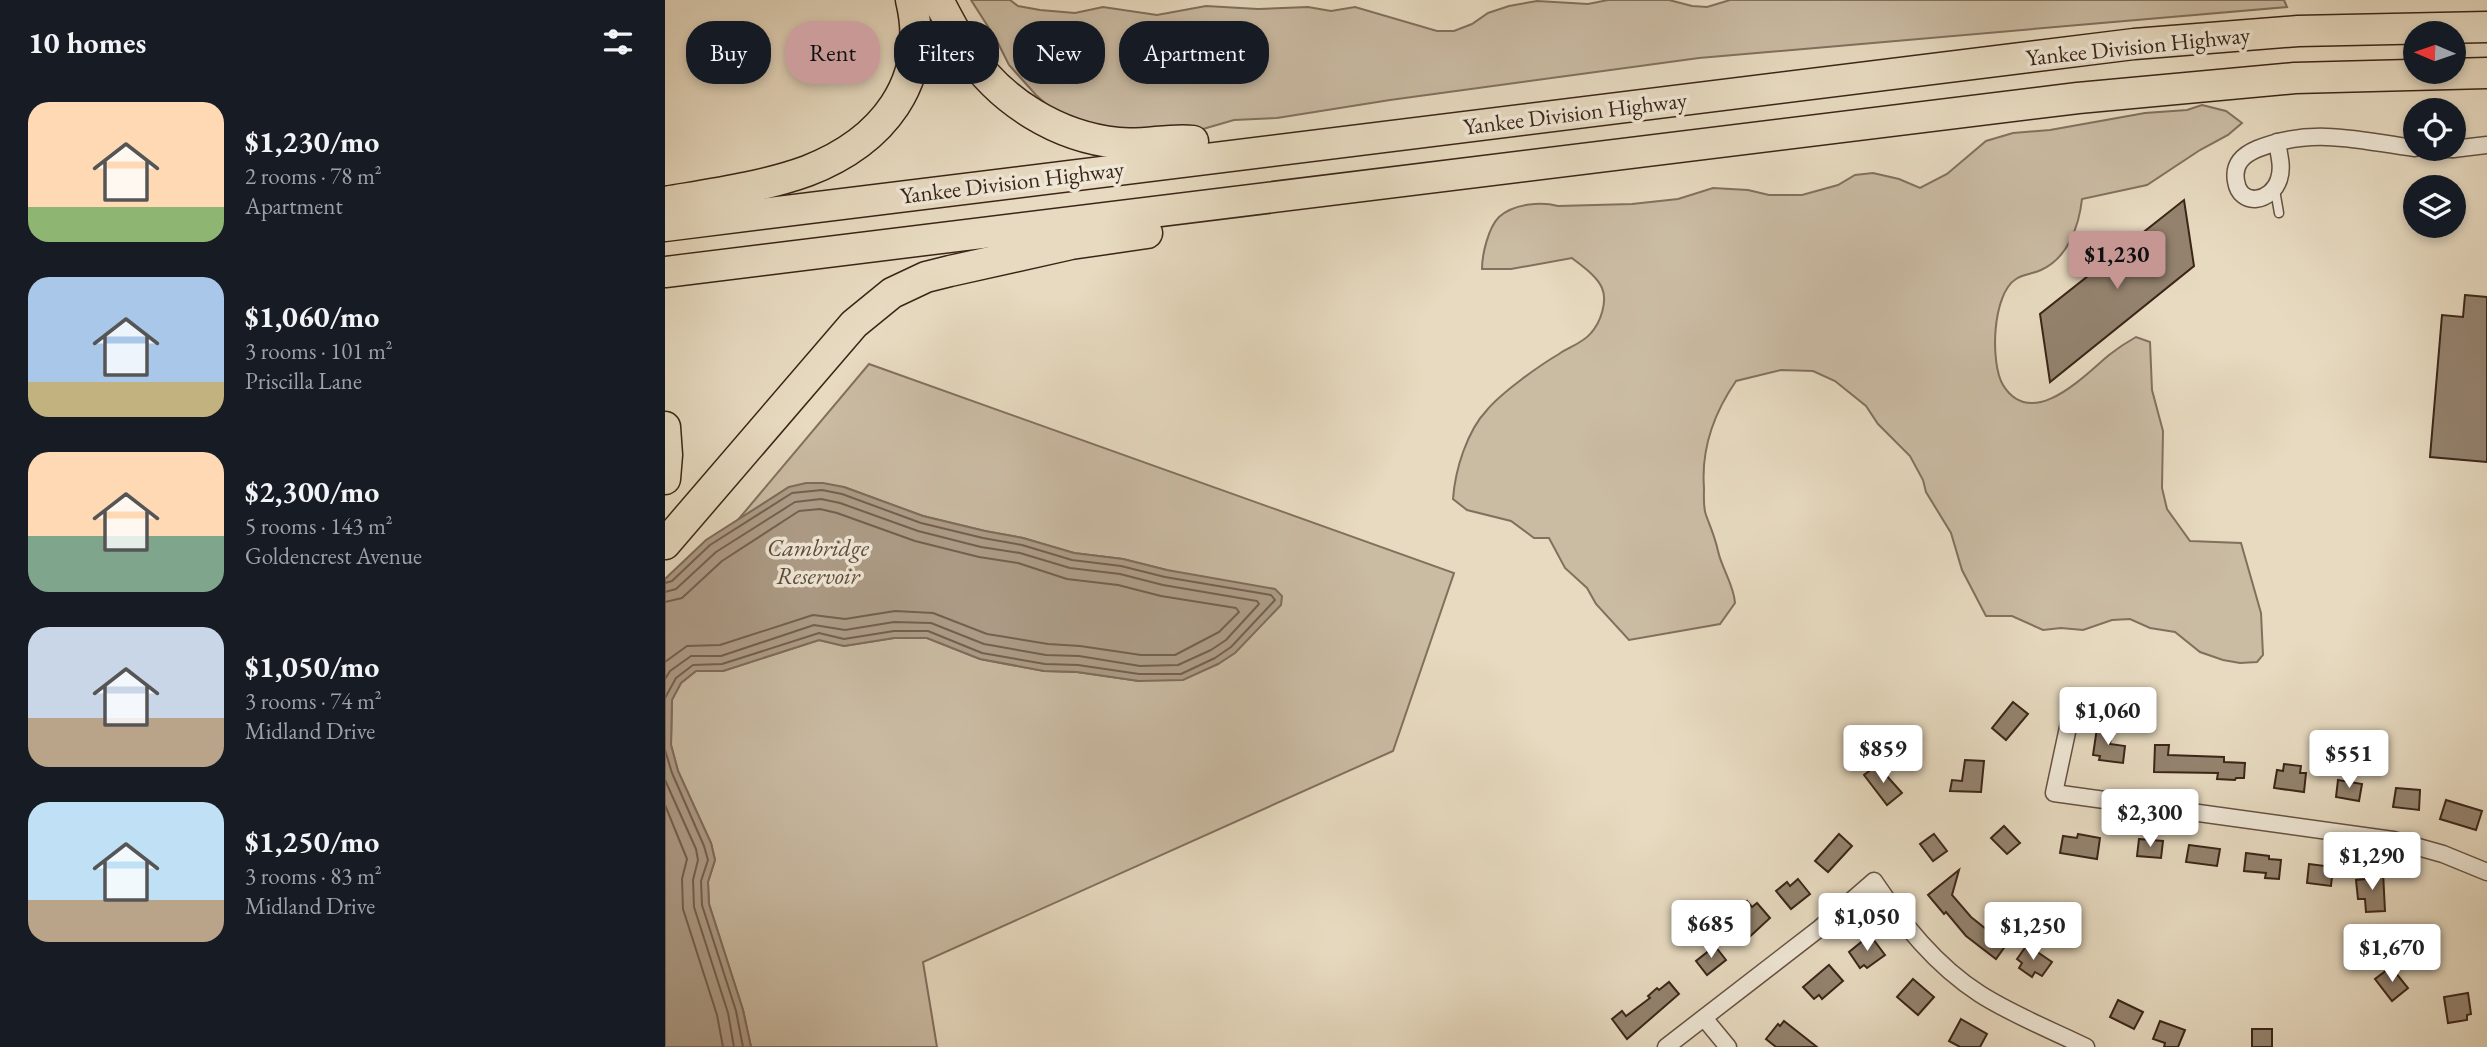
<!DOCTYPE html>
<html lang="en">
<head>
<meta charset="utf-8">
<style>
  :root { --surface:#171b24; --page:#242831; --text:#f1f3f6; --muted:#9ea1a6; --accent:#c59692 }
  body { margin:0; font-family:"EB Garamond",serif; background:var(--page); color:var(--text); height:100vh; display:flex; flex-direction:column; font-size:26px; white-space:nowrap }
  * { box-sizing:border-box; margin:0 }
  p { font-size:23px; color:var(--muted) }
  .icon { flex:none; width:38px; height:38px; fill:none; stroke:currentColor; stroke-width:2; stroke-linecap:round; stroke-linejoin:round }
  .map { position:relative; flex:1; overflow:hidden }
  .sheet { display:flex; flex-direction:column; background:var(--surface); width:665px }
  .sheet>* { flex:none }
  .guide { position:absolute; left:21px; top:21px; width:665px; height:63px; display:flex; gap:14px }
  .needle { width:46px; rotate:272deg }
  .tools { position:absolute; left:1738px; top:21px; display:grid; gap:14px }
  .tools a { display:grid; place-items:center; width:63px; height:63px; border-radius:50%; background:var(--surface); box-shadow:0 4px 10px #0003; font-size:35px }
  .price { position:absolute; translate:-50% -60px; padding:0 16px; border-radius:7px; background:#fff; color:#222; font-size:23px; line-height:46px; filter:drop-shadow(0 2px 4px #0008) }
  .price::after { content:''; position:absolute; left:50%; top:42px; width:21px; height:16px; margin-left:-10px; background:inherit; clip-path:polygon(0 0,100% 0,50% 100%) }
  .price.current { background:var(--accent); color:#111 }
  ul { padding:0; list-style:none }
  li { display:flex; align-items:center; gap:21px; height:175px; padding:0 28px }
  li span { display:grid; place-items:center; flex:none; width:196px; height:140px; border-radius:21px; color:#555 }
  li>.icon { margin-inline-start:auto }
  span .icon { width:84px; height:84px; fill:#fffc; stroke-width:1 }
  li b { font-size:30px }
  h2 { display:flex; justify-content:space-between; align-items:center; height:84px; padding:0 28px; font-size:30px }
  .tag { padding:0 24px; border-radius:28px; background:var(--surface); box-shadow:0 4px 10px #0003; font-size:24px; line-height:63px }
  .tag.current { background:var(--accent); color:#111 }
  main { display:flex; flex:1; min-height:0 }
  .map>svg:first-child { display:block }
</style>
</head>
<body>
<main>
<section class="sheet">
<h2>10 homes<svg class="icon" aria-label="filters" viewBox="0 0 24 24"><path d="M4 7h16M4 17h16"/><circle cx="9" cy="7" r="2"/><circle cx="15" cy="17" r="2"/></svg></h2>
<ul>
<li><span style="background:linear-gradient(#ffd9b3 75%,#8fb573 0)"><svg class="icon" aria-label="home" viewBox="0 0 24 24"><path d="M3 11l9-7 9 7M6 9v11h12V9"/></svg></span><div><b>$1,230/mo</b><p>2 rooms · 78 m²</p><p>Apartment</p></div></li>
<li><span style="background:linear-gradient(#a9c7e8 75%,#c2b280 0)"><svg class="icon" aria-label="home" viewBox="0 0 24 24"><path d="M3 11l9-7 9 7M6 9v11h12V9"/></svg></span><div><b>$1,060/mo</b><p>3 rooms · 101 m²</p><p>Priscilla Lane</p></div></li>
<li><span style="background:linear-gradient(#ffd9b3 60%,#7fa58c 0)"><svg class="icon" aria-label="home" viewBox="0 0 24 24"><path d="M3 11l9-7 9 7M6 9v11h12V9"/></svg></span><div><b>$2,300/mo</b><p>5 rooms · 143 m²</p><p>Goldencrest Avenue</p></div></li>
<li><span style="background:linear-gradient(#c9d6e8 65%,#b9a48a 0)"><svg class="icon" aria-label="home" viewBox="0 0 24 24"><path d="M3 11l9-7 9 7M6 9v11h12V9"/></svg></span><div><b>$1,050/mo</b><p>3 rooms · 74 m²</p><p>Midland Drive</p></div></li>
<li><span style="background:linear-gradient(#bfe0f5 70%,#b9a48a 0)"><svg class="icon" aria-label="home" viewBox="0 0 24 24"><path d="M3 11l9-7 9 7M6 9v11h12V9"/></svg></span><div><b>$1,250/mo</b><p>3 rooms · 83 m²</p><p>Midland Drive</p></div></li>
</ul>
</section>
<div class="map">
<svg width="1822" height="1047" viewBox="0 0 1822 1047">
  <rect width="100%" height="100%" fill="#e7dac0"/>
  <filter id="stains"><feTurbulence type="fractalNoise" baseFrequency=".00286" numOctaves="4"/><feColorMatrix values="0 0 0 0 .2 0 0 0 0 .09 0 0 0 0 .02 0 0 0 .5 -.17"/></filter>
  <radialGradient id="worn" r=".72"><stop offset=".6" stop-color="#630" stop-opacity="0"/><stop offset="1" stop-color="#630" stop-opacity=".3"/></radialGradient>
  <g fill="#cabba3" stroke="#82705e" stroke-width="2">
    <polygon points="306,0 345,0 353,6 375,10 410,13 438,7 492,15 541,6 593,9 643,7 666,11 690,7 772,31 789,31 807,24 823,13 844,6 872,1 923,4 943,0 1004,0 1027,6 1042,7 1065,0 1619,0 1622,7 1034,58 725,100 612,118 569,120 538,129 507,133 432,127 388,110 371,95 344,65 331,39"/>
    <path d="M1537 105 1561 111 1577 123 1563 135 1535 150 1482 185 1417 199C1414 226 1403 258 1376 270 1368 274 1358 274 1351 279 1327 294 1325 363 1338 385 1367 432 1420 375 1444 355 1453 348 1462 342 1471 337L1485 342 1487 390 1498 431 1497 488 1502 509 1525 541 1576 543 1596 613 1598 655 1592 662 1575 663 1558 660 1535 652 1510 632 1485 628 1465 619 1447 620 1418 630 1396 628 1378 630 1347 616H1321L1297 570 1286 533 1261 492 1258 480 1245 456 1213 424 1201 406 1170 381 1148 371 1116 370 1071 381C1049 413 1036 449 1039 488 1039 497 1038 507 1041 515 1046 529 1050 537 1053 551 1057 569 1069 585 1070 603L1055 624 964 640 931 604 922 588 900 568 884 538H869L846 521 802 510 788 499C790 470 802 431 822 410 836 393 875 365 894 354 904 347 918 343 926 333 935 323 943 302 937 288 932 276 917 266 907 258L846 269H817C817 255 823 228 834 217 848 204 876 201 893 206L967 204 1013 199 1048 188 1083 190 1104 195H1137L1173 185 1190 175 1208 173 1234 179 1255 188 1282 174 1321 141 1348 133 1385 130 1480 113 1522 110Z"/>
    <polygon points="204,364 789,573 728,751 258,962 272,1047 86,1047 78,1010 44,904 43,882 50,860 46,843 13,771 6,745 7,699 16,683 31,671 58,671 154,640 179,646 229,638 262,638 315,659 379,671 412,672 474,681 538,670 553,664 502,570 458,559 409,553 358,538 320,531 258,516 179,487 124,487 72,521"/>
  </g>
  <polygon fill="#ad9c87" stroke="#7f6c5b" stroke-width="2" points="141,483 158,483 179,487 258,516 320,531 358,538 409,553 458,559 502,570 610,589 617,596 616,605 570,653 553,664 518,680 474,681 412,672 379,671 315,659 262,638 229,638 179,646 154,640 58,671 31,671 16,683 7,700 6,745 13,771 46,843 50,860 43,882 44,904 78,1010 86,1047 0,1047 0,579 41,540 124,487"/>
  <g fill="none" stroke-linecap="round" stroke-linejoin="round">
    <g stroke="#746050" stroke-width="2">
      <polyline points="0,583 7,581 45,545 127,493 157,490 177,494 256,523 318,538 357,545 407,560 456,566 500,577 606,595 610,600 566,647 550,658 516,674 474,674 413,665 380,664 317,653 263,631 229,631 179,639 154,633 57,664 28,665 11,678 0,698"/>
      <polyline points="0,592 11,589 51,552 130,502 156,499 175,503 253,531 316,547 355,553 405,568 455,574 498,585 592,601 594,604 561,640 546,650 513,665 475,666 414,656 381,655 319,644 266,623 229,622 180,630 149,625 56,656 26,656 5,671 0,679"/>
      <polyline points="0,602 17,598 57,561 134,511 155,509 172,513 250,541 314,557 353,563 402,579 453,585 496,596 571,608 574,612 554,632 510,655 476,655 415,646 383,644 322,634 268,613 230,611 180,619 148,615 55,645 22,646 0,662"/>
      <polyline points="0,750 7,773 39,846 43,860 36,881 37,905 71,1011 78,1047"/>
      <polyline points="0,780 31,849 33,860 28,880 29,907 63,1013 69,1047"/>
      <polyline points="0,805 22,859 17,879 18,909 52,1015 58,1047"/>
    </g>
  </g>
  <g fill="#94836f" stroke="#3b2518" stroke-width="2">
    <polygon points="1519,200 1529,266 1385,382 1375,314"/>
    <polygon points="1800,295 1822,297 1822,462 1765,457 1777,315 1798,317"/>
    <polygon points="1348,702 1363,714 1341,740 1327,728"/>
    <polygon points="1432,728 1447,730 1445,744 1460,746 1458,763 1434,760 1435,756 1428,755"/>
    <polygon points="1490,745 1504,745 1503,755 1559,757 1559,762 1580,763 1579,778 1571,778 1570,780 1552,779 1553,773 1489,772"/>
    <polygon points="1300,760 1319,761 1316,792 1285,791 1287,780 1297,781"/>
    <polygon points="1619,764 1636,766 1635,773 1641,773 1639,792 1609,788 1612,770 1618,771"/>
    <polygon points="1212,765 1237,793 1222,805 1199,775"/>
    <polygon points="1673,780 1697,784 1694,801 1671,797"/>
    <polygon points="1731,788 1755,790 1754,810 1728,807"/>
    <polygon points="1781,800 1817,811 1811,830 1775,819"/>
    <polygon points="1339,826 1355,843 1342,854 1326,838"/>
    <polygon points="1174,834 1187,846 1163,872 1150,861"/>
    <polygon points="1269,834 1282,851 1268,861 1255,844"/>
    <polygon points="1413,834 1435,838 1432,859 1395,853 1398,836 1412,838"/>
    <polygon points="1474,839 1498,841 1496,858 1472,856"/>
    <polygon points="1524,845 1555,849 1552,866 1521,862"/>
    <polygon points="1581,853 1604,856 1604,859 1616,860 1614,879 1600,878 1601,873 1579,871"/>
    <polygon points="1644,864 1668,867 1666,886 1642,883"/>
    <polygon points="1294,870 1287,895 1306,917 1341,945 1331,959 1301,936 1281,912 1279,914 1263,895"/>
    <polygon points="1718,872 1720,911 1701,912 1700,899 1693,899 1691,880 1700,879 1699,873"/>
    <polygon points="1133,879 1145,894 1126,909 1111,891 1122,882 1125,886"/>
    <polygon points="1082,901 1087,907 1092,903 1105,918 1080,941 1069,928 1079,920 1071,911"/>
    <polygon points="1205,935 1220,955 1202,968 1199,965 1195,968 1184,952"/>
    <polygon points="1362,945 1387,962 1377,976 1370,972 1367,977 1354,968 1357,963 1352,959"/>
    <polygon points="1050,946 1061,960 1042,975 1031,961"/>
    <polygon points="1164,965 1178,981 1157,999 1154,995 1149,999 1138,987"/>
    <polygon points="1726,967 1743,988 1727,1001 1710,979"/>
    <polygon points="1248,979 1269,997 1253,1015 1232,997"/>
    <polygon points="1004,982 1014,994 962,1039 947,1019 957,1011 961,1016 985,998 983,996 992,988 994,990"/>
    <polygon points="1803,993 1806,1014 1802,1015 1802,1020 1783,1023 1779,997"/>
    <polygon points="1453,1000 1478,1012 1469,1029 1445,1017"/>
    <polygon points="1296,1019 1322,1034 1315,1047 1295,1047 1284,1041"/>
    <polygon points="1119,1021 1152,1047 1111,1047 1101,1039 1113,1024 1115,1026"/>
    <polygon points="1495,1021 1520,1030 1513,1047 1499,1047 1500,1043 1488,1039"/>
    <rect x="1587" y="1029" width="20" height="18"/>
  </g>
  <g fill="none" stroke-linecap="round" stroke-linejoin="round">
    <g stroke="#665242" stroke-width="11">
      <polyline id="service" points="1610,190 1614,213"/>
    </g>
    <g stroke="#665242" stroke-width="19">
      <g id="minor">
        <path d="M1612 142C1614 155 1618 167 1614 179 1607 202 1575 208 1571 181 1568 164 1578 155 1592 149 1649 126 1693 141 1750 148"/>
        <polyline points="1763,149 1787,149"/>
        <polyline points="1788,149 1822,145"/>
        <polyline points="1408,704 1389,793 1728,840 1778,854 1822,872"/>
        <polyline points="1039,1018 1063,1047"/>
        <path d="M1001 1047 1155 928 1209 881C1238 924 1270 965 1315 994 1348 1015 1386 1030 1421 1047"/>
      </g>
    </g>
    <g stroke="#3b2518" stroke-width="33">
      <g id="motorway">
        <path d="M273 0C282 17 291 35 302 51 336 102 393 137 453 143 479 146 504 138 528 141"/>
        <path d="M0 202C47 194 98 187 142 171 217 142 266 82 246 0"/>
        <polyline points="0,226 1469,44 1633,31 1822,27"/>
        <polyline points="0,272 1413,98 1630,78 1822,73"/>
        <polyline points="0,427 2,455 0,479"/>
        <polyline points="0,544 189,324 227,293 261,277 285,271 406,244 482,233"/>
      </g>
    </g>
    <use href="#service" stroke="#efe7d6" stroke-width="8"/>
    <use href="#minor" stroke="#efe7d6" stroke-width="16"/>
    <use href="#motorway" stroke="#e7dac0" stroke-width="30"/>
  </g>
  <g text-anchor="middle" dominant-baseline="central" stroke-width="7" stroke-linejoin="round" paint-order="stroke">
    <g font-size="23" fill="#3b2518" stroke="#efe7d6">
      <text transform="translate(1473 46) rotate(-6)">Yankee Division Highway</text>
      <text transform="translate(910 113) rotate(-7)">Yankee Division Highway</text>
      <text transform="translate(347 182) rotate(-7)">Yankee Division Highway</text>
    </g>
    <g font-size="24" font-style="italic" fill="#5d4939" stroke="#efe7d6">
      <text x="153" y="547">Cambridge<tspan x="153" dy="28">Reservoir</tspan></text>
    </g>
  </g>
  <rect width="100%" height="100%" filter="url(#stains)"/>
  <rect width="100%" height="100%" fill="url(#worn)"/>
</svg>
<div class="tools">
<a><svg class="needle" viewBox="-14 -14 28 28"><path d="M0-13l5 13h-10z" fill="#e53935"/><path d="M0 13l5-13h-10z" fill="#9ea1a6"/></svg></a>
<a><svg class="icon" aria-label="locate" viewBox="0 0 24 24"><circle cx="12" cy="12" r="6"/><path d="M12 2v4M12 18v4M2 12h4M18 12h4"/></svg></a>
<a><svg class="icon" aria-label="layers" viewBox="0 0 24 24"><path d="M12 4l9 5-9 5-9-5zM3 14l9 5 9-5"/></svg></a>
</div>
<b class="price current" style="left:1452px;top:291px">$1,230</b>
<b class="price" style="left:1443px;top:747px">$1,060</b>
<b class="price" style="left:1218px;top:785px">$859</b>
<b class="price" style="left:1684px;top:790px">$551</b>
<b class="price" style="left:1485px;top:849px">$2,300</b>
<b class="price" style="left:1707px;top:892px">$1,290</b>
<b class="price" style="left:1202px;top:953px">$1,050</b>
<b class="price" style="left:1046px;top:960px">$685</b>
<b class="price" style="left:1368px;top:962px">$1,250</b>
<b class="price" style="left:1727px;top:984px">$1,670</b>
<div class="guide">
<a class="tag">Buy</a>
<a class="tag current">Rent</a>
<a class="tag">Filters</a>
<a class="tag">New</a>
<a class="tag">Apartment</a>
</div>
</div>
</main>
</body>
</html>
